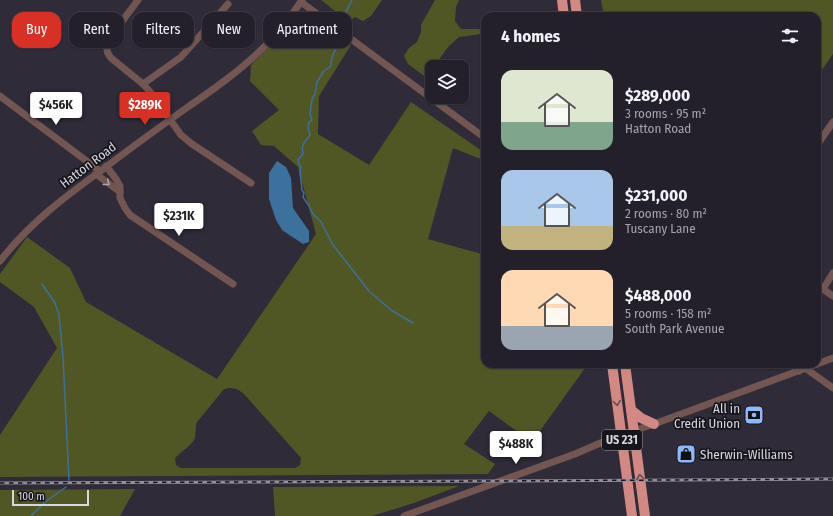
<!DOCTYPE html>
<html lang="en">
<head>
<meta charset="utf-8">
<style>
  :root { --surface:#23202b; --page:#2b2833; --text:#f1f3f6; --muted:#a3a3a9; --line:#403e47; --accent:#d93025 }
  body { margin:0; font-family:"Fira Sans Condensed",sans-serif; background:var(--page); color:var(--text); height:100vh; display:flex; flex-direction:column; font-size:15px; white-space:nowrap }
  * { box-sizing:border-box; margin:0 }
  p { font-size:13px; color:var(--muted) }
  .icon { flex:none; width:22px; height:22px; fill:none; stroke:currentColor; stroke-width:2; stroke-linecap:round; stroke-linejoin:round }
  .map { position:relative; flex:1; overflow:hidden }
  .drawer { position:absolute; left:481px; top:12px; width:340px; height:356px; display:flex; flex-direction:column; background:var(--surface); border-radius:12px; box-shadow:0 1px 3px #0004,0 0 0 1px var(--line) }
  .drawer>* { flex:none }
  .hud { position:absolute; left:12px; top:12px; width:380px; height:36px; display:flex; gap:8px }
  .tools { position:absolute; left:425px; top:60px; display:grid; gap:8px }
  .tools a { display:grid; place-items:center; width:44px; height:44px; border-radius:8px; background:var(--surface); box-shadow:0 1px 3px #0004,0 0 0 1px var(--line); font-size:20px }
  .scale { position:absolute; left:12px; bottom:10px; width:77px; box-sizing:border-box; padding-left:4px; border:2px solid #d8d6df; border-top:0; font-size:11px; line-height:14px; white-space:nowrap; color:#d8d6df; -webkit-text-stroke:3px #16151b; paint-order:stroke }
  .price { position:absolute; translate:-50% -34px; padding:0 9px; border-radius:4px; background:#fff; color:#222; font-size:13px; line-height:26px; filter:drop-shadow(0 1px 2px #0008) }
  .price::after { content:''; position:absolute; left:50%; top:24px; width:12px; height:9px; margin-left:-6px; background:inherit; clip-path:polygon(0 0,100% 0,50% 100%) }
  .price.current { background:var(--accent); color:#fff }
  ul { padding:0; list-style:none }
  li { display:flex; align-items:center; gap:12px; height:100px; padding:0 20px }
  li span { display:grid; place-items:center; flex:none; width:112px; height:80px; border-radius:12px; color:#555 }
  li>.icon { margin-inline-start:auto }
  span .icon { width:48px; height:48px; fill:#fffc; stroke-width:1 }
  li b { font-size:17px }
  h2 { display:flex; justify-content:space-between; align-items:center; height:48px; padding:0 20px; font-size:17px }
  .chip { padding:0 14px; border-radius:12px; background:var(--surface); box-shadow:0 1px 3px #0004,0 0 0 1px var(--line); font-size:14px; line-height:36px }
  .chip.current { background:var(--accent); color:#fff }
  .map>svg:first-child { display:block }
</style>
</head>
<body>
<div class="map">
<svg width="833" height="516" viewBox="0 0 833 516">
  <rect width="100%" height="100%" fill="#2f2b39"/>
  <g fill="#515724" fill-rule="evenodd">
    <polygon points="321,0 382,0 371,16 363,21 355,17 349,22"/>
    <polygon points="435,0 459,0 456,7 455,21 461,29 485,29 481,34 459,37 448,47 438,61 437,67 432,67 432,78 427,78 408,64 404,56 409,48 417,42 421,32 421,25"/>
    <polygon points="601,0 833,0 833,54 817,77 817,16 604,16"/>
    <path d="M305 15 313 18 351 45 319 96 318 134 369 165 411 102 485 153V159L483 160 453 148 428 239 485 255V364H588L532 442 489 411 464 444 495 464 488 474 0 477V435L57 348 34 307 0 282V274L27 237 70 268 86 302 217 379 316 234 298 167 274 146 261 145 252 131 279 110 250 81 251 65 297 19ZM229 388C236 388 239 390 244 394L301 458 300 465 295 468H181L176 465 175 458C180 453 193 444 195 438 196 432 195 427 197 422L224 389Z"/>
    <polygon points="459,486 414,503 372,516 275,516 273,487"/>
    <polygon points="135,489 120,516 0,516 0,490"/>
  </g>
  <g fill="#3c709d">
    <polygon points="127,93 142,100 153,117 145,121 134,113 122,99"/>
    <polygon points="277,161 286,167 291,178 293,208 309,231 309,242 303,244 282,230 276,220 269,199 269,173"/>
  </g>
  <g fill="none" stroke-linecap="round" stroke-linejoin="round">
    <g stroke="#3c709d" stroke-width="1.5">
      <polyline points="340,24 352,0"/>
      <path d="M334 34 338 44C335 51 330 58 331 66L324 71 317 82 315 94 312 99 310 114 312 120 309 122 308 127 310 135C304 144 301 143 303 154L298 160 299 164 301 167 300 172 302 190 304 193 303 197 309 206 313 214 321 222 333 245 369 291 391 310 413 323"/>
      <polyline points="42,284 55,303 59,315 63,357 69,480"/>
      <polyline points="31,516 45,502 66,487"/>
    </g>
    <g stroke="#735552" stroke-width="7">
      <path d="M138 0 109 39C107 47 105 51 111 58L143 84 152 94 181 135 192 144 251 183"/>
      <polyline points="301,2 485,138"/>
      <polyline points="143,84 181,57 228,4"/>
      <polyline points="0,96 100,171"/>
      <polyline points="817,145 833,122"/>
      <polyline points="106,166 116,179 120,186 120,198 125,208 130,215 233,284"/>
      <polyline points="96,174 120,192"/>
      <path d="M0 261C30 223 63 198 102 170 129 149 157 129 185 109 214 89 244 68 268 43 281 30 292 15 302 0"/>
      <polyline points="817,285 833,296"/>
      <polyline points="823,289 833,273"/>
      <polyline points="790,364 799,371"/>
      <polyline points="817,364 833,358"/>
      <polyline points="805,368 833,388"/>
      <polyline points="404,516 575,454 612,438 654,424 817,364"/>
    </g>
    <g stroke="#d28983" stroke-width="10">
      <polyline points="562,0 564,16"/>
      <polyline points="575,0 577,16"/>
      <polyline points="612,364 632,516"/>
      <polyline points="625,364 645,516"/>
      <polyline points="631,410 641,418 654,424"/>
    </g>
    <g stroke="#928f9a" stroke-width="3">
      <polyline id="rail" points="0,483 498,481 833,479"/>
    </g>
    <use href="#rail" stroke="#16151b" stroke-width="1.5" stroke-dasharray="4.5" stroke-linecap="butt"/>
  </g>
  <defs><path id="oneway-chevron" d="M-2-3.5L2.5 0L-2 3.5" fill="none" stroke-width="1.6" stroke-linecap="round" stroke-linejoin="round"/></defs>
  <use stroke="#b0a2a7" href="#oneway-chevron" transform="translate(107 183) rotate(39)"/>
  <g stroke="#6b494a">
    <use href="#oneway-chevron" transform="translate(617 403) rotate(82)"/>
    <use href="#oneway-chevron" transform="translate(640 477) rotate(-98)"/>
  </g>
  <defs>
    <g id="bank-square" transform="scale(1)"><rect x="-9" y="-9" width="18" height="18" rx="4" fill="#8db9fc" stroke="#16151b"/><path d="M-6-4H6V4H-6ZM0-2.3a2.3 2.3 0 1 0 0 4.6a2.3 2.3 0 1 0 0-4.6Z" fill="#111"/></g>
    <g id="shop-square" transform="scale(1)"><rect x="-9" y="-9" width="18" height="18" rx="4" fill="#8db9fc" stroke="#16151b"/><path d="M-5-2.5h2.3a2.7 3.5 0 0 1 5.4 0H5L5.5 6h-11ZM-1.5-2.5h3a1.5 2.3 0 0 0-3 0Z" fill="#111"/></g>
  </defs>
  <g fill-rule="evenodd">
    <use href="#bank-square" x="754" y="415"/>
    <use href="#shop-square" x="686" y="454"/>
  </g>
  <g text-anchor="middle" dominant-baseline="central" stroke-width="3.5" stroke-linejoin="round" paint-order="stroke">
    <rect fill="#16151b" stroke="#9e9ca4" stroke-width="1" x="602" y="430" width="40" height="20" rx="3"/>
    <g font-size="12" font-weight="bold" fill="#d8d6df">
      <text x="622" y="440">US 231</text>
    </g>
    <g font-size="13" fill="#d8d6df" stroke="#16151b">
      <text transform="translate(88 165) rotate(-37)">Hatton Road</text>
    </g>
    <g font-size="13" fill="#d8d6df" stroke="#16151b" text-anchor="end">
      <text x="740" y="408">All in<tspan x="740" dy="15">Credit Union</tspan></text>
      <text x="700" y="454" text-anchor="start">Sherwin-Williams</text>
    </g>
  </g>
</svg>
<div class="tools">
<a><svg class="icon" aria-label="layers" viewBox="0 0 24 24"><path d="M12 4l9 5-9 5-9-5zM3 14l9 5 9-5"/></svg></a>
</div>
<div class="scale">100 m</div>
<b class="price" style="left:56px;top:126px">$456K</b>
<b class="price current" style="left:145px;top:126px">$289K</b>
<b class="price" style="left:179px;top:237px">$231K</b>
<b class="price" style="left:516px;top:465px">$488K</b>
<div class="hud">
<a class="chip current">Buy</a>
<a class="chip">Rent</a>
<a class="chip">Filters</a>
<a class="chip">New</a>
<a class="chip">Apartment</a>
</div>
<section class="drawer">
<h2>4 homes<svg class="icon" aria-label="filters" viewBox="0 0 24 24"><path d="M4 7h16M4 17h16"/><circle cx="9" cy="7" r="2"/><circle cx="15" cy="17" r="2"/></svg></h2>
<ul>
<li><span style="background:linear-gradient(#dfe7d0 65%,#7fa58c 0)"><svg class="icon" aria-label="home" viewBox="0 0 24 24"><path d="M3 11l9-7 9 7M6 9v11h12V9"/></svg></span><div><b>$289,000</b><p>3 rooms · 95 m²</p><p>Hatton Road</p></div></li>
<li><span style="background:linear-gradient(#a9c7e8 70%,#c2b280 0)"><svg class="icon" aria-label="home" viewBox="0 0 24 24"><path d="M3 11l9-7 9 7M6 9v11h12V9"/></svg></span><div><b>$231,000</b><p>2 rooms · 80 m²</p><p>Tuscany Lane</p></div></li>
<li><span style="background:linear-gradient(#ffd9b3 70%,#9aa5b1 0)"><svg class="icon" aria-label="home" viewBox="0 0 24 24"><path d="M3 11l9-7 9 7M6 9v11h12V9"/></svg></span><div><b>$488,000</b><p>5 rooms · 158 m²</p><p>South Park Avenue</p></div></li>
</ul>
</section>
</div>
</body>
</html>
